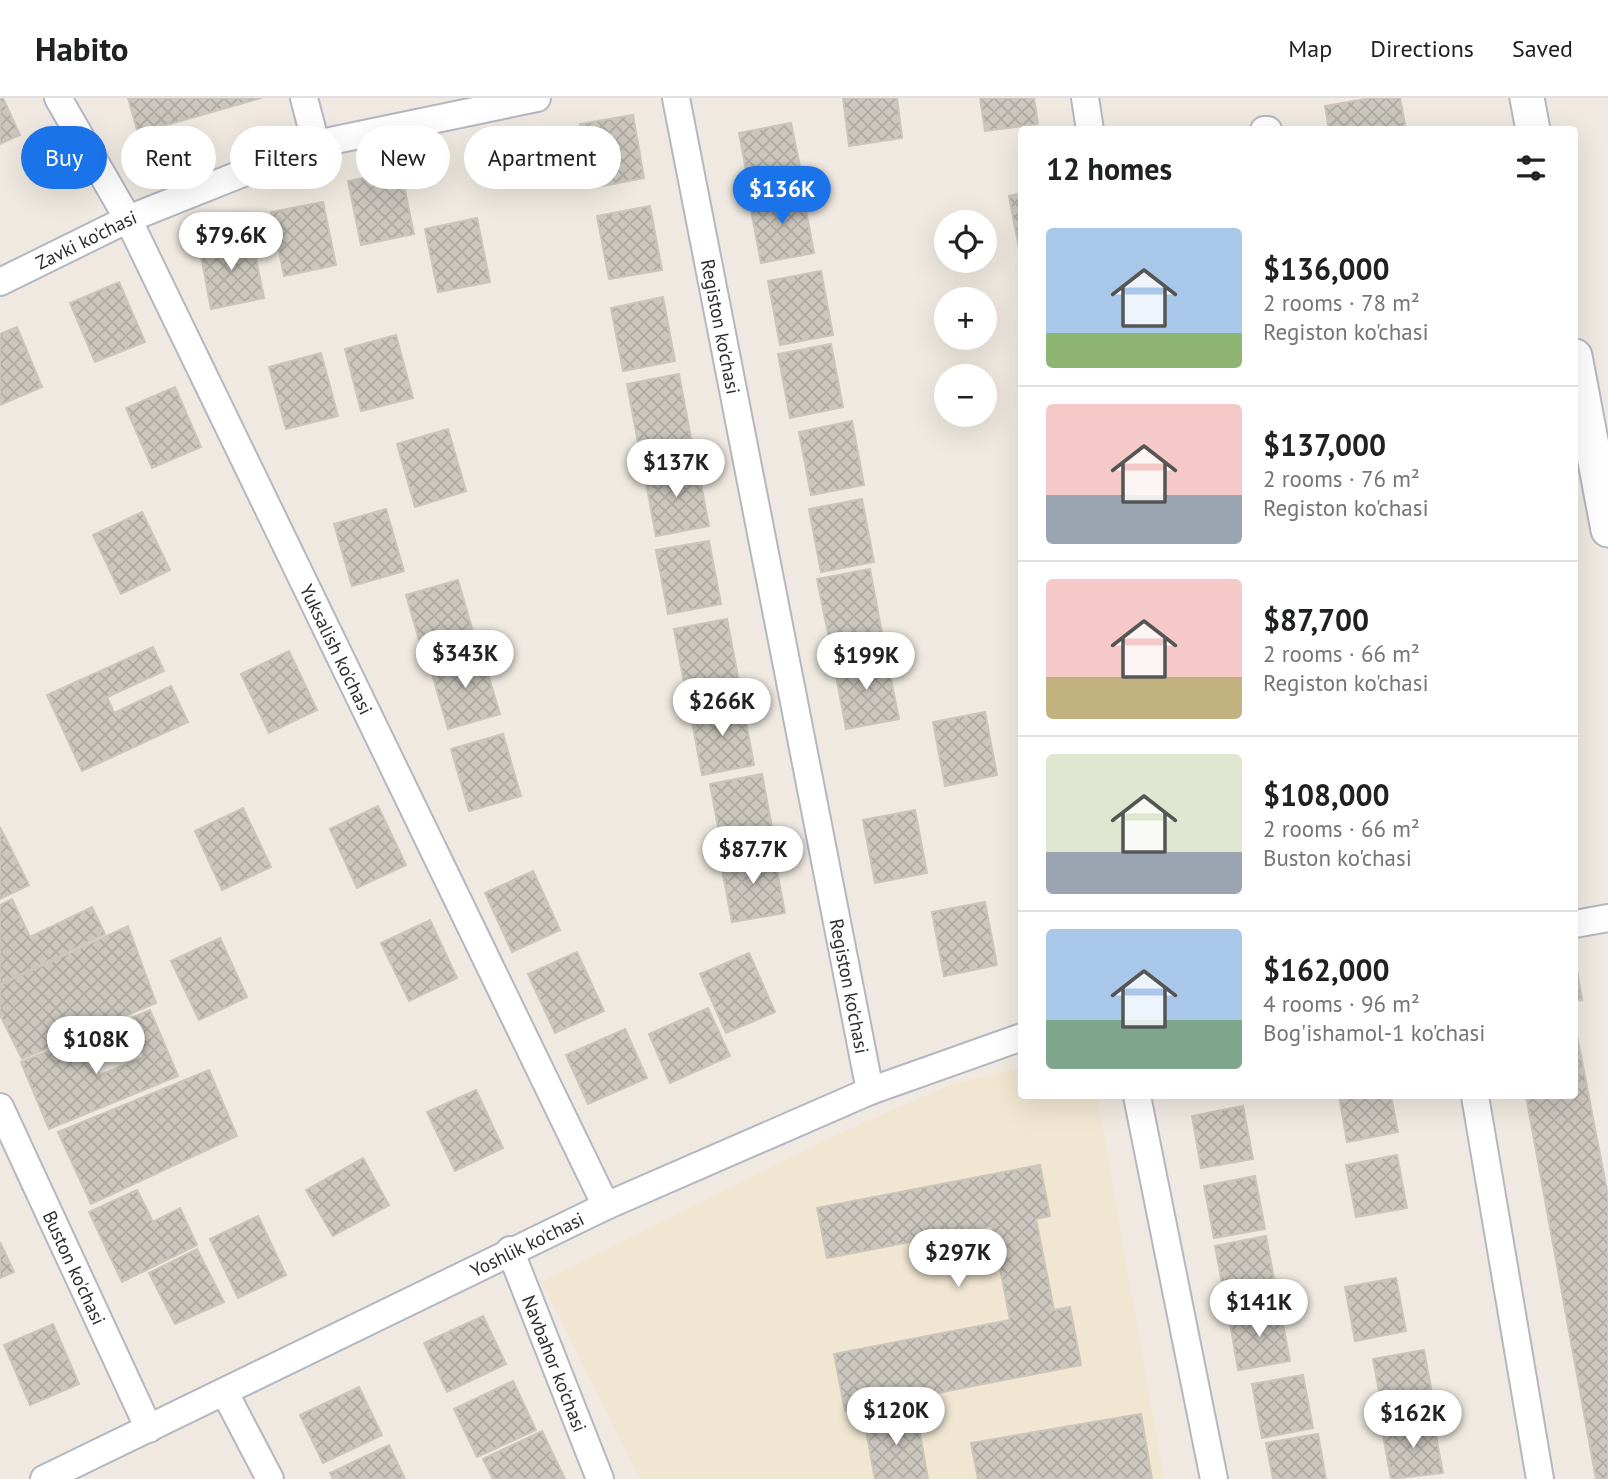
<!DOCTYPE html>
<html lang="en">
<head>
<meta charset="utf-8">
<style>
  :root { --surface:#fff; --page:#f6f6f6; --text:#202124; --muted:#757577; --line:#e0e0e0; --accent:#1a73e8 }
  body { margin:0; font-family:"PT Sans",sans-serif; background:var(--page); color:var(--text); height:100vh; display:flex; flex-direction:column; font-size:26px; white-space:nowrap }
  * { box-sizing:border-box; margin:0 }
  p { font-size:23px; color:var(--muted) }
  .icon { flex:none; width:38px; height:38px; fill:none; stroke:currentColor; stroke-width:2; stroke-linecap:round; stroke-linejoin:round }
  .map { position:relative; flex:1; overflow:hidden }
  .panel { position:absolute; left:1018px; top:28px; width:560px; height:973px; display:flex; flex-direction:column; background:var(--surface); border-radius:7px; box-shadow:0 7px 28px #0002 }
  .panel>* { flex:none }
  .guide { position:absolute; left:21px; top:28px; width:665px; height:63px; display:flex; gap:14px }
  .tools { position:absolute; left:934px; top:112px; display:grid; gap:14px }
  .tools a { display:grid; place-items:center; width:63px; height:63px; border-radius:50%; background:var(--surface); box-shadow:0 7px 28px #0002; font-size:35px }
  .price { position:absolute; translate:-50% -60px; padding:0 16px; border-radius:24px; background:#fff; color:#222; font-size:23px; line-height:46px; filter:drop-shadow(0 2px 4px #0008) }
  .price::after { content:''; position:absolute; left:50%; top:42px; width:21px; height:16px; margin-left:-10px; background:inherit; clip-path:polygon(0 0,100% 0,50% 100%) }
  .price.on { background:var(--accent); color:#fff }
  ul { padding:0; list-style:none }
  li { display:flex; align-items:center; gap:21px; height:175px; padding:0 28px }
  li+li { border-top:2px solid var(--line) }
  li span { display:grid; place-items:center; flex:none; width:196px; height:140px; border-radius:7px; color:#555 }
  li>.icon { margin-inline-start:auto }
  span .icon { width:84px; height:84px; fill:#fffc; stroke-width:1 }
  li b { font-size:30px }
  h2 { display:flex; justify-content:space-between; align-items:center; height:84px; padding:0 28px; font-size:30px }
  .tag { padding:0 24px; border-radius:32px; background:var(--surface); box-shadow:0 7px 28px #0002; font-size:24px; line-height:63px }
  .tag.on { background:var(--accent); color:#fff }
  header { display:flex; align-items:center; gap:42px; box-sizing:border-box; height:98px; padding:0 35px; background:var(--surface); border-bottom:2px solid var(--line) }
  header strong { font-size:33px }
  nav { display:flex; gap:38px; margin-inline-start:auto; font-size:24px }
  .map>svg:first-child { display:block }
</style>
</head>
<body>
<header>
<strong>Habito</strong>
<nav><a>Map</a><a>Directions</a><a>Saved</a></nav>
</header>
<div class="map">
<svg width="1608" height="1381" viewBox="0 0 1608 1381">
  <defs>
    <pattern id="building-cross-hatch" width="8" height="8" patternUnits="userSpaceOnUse" patternTransform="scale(1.75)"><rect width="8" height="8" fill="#cbc7bf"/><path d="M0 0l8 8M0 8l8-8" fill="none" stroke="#afaba4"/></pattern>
  </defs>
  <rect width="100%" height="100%" fill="#efe9e1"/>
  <polygon fill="#f0e6d1" points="1022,969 1022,998 1097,998 1164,1381 640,1381 542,1184 836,1037 952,986"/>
  <g fill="url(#building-cross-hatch)" stroke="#cbc5ba" stroke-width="2">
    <polygon points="0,0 3,0 20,37 0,46"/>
    <polygon points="128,0 261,0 138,35"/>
    <polygon points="843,0 897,0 902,40 849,48"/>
    <polygon points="980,0 1034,0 1038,26 985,33"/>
    <polygon points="1371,0 1400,0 1406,32 1329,32 1325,8"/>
    <polygon points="633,17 644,80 592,90 580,26"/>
    <polygon points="791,25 804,88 751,99 739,35"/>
    <polygon points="401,73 414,136 361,147 348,83"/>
    <polygon points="802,91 814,155 761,165 749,102"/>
    <polygon points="1022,95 1022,161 1021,161 1009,98"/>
    <polygon points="323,104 336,167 284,178 271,114"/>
    <polygon points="650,108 662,172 609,181 597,118"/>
    <polygon points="477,120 490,184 438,194 425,131"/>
    <polygon points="251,136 264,200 211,211 199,147"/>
    <polygon points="821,173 833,237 780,247 768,183"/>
    <polygon points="119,184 145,244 95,264 70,205"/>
    <polygon points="663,199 675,263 623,273 611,210"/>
    <polygon points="17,229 42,289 0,307 0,236"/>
    <polygon points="396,237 413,300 361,313 345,251"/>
    <polygon points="831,246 843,309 790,320 778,256"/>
    <polygon points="321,255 338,318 286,331 269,269"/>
    <polygon points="679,276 691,340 639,350 627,286"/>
    <polygon points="175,289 201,349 152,370 126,310"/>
    <polygon points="852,323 864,387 811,397 799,334"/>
    <polygon points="448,331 466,393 415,409 397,346"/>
    <polygon points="697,364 709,428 656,438 644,374"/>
    <polygon points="862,401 874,464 821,474 809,411"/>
    <polygon points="386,411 404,473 352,488 334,426"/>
    <polygon points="142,414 170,472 121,496 93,437"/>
    <polygon points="709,443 721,506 668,516 656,452"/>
    <polygon points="870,471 882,535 830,545 817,481"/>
    <polygon points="458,482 476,544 424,559 406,497"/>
    <polygon points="727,521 739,584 686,595 674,531"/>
    <polygon points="153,549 164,573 107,599 114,615 171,588 188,624 82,673 47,597"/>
    <polygon points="289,553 317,612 269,635 241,576"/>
    <polygon points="481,553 500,616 448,631 430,569"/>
    <polygon points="886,557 899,621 846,631 834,567"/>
    <polygon points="742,603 754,667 702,677 690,613"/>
    <polygon points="985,614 997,677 945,688 933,624"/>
    <polygon points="503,636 521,698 469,713 451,651"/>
    <polygon points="762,676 774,740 722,750 710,686"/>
    <polygon points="378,708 406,767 357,790 330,731"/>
    <polygon points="243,710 271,769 222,792 195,733"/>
    <polygon points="915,712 927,775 875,785 863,722"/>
    <polygon points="0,729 29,787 0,801"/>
    <polygon points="773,751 785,815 732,824 720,761"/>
    <polygon points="533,773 560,832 512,854 485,795"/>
    <polygon points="12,801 30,839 92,809 105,836 0,886 0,807"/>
    <polygon points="985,804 997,867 944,878 932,814"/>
    <polygon points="430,822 457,880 409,903 381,845"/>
    <polygon points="128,828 156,905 22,961 0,917 0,887"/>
    <polygon points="220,840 247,899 199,922 171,863"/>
    <polygon points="577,854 604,913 555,935 528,876"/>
    <polygon points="749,855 775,914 726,935 700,876"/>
    <polygon points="1575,859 1582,902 1575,903"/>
    <polygon points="708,910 730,958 670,985 649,936"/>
    <polygon points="150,912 178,978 49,1031 21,964 68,945 75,963 91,956 100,977 144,959 129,921"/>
    <polygon points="1575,927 1608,1098 1608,1381 1596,1381 1526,998 1575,998"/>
    <polygon points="625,931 647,980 588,1006 566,957"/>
    <polygon points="209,972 237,1038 91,1106 58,1034"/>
    <polygon points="476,992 503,1050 455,1073 427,1014"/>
    <polygon points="1339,998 1391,998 1398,1034 1347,1044"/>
    <polygon points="1243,1008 1253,1061 1201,1070 1192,1018"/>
    <polygon points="1397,1057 1407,1110 1356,1119 1346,1067"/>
    <polygon points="363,1060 389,1107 333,1138 306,1092"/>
    <polygon points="1040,1067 1050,1118 1036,1121 1054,1212 1070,1209 1081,1267 845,1313 834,1256 1010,1222 992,1128 827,1160 817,1110"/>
    <polygon points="1255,1078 1265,1131 1214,1140 1204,1088"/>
    <polygon points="137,1092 153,1124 180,1110 197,1147 122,1184 89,1114"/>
    <polygon points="258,1118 286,1177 238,1200 210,1141"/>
    <polygon points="1266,1138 1276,1191 1225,1201 1215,1148"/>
    <polygon points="0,1144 14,1174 0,1180"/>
    <polygon points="197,1151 224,1204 175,1226 149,1175"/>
    <polygon points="1396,1180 1406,1233 1355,1243 1345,1189"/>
    <polygon points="1280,1210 1290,1263 1238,1272 1229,1219"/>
    <polygon points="483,1218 506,1266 447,1294 424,1245"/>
    <polygon points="53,1226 79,1286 30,1307 4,1247"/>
    <polygon points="1424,1252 1434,1306 1383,1315 1373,1261"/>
    <polygon points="1303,1277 1313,1330 1262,1340 1252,1286"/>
    <polygon points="513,1283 536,1332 477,1359 454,1311"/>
    <polygon points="359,1289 382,1337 323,1365 300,1317"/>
    <polygon points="916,1313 928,1381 875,1381 864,1322"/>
    <polygon points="1141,1316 1152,1381 978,1381 971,1345"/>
    <polygon points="1433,1322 1443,1375 1391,1381 1382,1331"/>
    <polygon points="542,1333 565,1381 493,1381 483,1361"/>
    <polygon points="1318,1336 1326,1381 1273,1381 1266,1345"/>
    <polygon points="389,1347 405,1381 333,1381 330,1375"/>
  </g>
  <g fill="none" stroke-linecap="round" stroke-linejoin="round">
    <g stroke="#b4b7c1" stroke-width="30">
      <g id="minor">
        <path id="s1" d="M58 0 128 121 606 1108"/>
        <polyline points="304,0 316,46"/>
        <path id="s2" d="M676 0 870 993"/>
        <polyline points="1085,0 1090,32"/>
        <polyline points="1264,32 1268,32"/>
        <path id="s3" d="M0 184 128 121 316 46 537 0"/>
        <polyline points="1575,826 1608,820"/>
        <polyline points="1137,998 1214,1381"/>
        <polyline points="1475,998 1540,1381"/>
        <path id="s4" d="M0 1009 149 1331"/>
        <path id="s5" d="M510 1152 600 1381"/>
        <polyline points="225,1295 270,1381"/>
        <path id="s6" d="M44 1381 606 1108 870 993 1022 939"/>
      </g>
    </g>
    <g stroke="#b4b7c1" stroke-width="37">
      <g id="tertiary">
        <polyline points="1527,0 1533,32"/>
        <polyline points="1575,258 1608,432"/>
      </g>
    </g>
    <use href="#minor" stroke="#fff" stroke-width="26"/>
    <use href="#tertiary" stroke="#fff" stroke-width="33"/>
  </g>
  <g text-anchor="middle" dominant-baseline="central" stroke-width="6" stroke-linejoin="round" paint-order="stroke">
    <g font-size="19" fill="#2e2e2e" stroke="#fff">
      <text stroke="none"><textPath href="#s3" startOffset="96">Zavki ko'chasi</textPath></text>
      <text stroke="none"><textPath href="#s2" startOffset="233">Registon ko'chasi</textPath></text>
      <text stroke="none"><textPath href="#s1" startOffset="618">Yuksalish ko'chasi</textPath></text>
      <text stroke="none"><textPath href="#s2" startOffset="905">Registon ko'chasi</textPath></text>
      <text stroke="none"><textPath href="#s6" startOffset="537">Yoshlik ko'chasi</textPath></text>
      <text stroke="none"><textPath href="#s4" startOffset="177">Buston ko'chasi</textPath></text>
      <text stroke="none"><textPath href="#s5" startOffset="122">Navbahor ko'chasi</textPath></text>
    </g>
  </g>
</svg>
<div class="tools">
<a><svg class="icon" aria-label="locate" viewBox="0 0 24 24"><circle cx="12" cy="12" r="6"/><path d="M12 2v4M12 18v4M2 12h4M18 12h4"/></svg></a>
<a>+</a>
<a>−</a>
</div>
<b class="price on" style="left:782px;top:128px">$136K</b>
<b class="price" style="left:231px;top:174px">$79.6K</b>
<b class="price" style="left:676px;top:401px">$137K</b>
<b class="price" style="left:465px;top:592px">$343K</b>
<b class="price" style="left:866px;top:594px">$199K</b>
<b class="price" style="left:722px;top:640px">$266K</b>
<b class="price" style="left:753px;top:788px">$87.7K</b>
<b class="price" style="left:96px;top:978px">$108K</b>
<b class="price" style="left:958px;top:1191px">$297K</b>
<b class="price" style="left:1259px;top:1241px">$141K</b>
<b class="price" style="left:896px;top:1349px">$120K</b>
<b class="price" style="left:1413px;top:1352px">$162K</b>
<div class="guide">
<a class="tag on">Buy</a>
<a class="tag">Rent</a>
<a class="tag">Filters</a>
<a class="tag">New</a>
<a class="tag">Apartment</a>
</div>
<section class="panel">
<h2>12 homes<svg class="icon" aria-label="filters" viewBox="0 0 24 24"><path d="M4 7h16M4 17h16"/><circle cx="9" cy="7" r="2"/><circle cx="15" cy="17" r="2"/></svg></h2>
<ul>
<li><span style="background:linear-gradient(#a9c7e8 75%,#8fb573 0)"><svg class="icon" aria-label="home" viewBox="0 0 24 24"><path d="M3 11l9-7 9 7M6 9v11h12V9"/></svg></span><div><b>$136,000</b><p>2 rooms · 78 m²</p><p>Registon ko'chasi</p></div></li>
<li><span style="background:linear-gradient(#f6c9c9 65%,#9aa5b1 0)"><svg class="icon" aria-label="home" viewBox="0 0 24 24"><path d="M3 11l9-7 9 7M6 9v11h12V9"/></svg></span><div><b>$137,000</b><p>2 rooms · 76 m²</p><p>Registon ko'chasi</p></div></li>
<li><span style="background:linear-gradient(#f6c9c9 70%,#c2b280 0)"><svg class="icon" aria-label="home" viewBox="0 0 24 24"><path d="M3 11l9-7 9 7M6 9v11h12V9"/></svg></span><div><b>$87,700</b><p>2 rooms · 66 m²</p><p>Registon ko'chasi</p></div></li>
<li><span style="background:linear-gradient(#dfe7d0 70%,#9aa5b1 0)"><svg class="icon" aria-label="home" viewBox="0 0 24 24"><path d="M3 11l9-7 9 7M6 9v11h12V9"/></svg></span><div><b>$108,000</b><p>2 rooms · 66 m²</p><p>Buston ko'chasi</p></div></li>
<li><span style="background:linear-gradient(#a9c7e8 65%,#7fa58c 0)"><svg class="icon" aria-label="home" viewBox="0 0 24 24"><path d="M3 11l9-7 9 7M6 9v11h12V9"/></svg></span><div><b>$162,000</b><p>4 rooms · 96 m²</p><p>Bog'ishamol-1 ko'chasi</p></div></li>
</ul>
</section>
</div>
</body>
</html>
